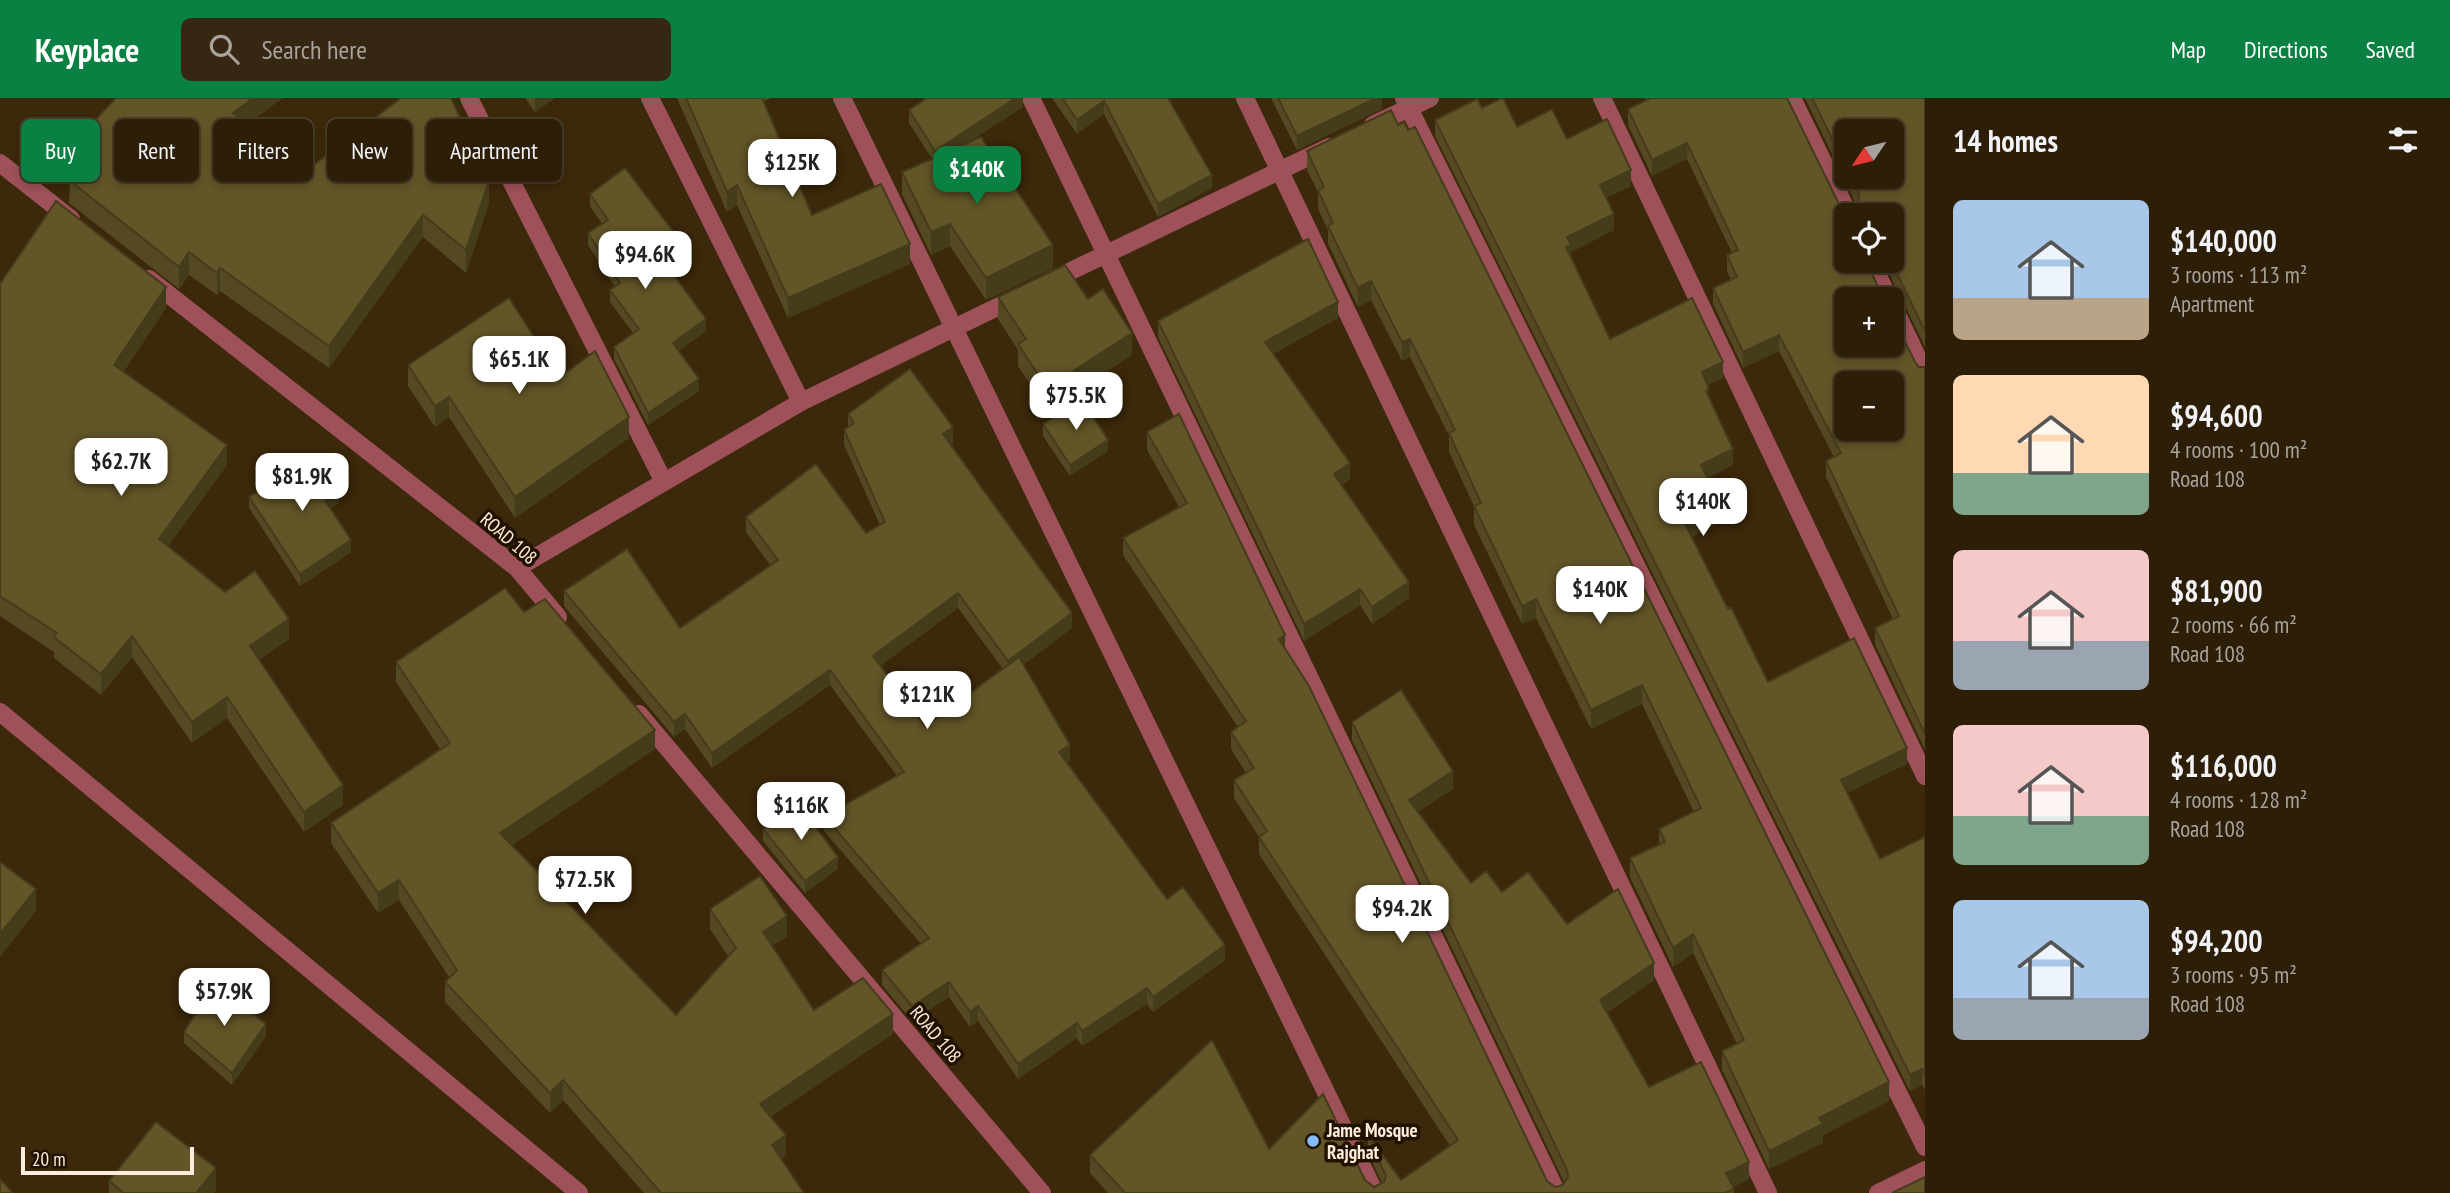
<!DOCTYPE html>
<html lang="en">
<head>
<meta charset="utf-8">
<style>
  :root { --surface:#2d1e08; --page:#352712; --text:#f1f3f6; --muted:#a7a29c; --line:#483c29; --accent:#0b8043 }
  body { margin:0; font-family:"PT Sans Narrow",sans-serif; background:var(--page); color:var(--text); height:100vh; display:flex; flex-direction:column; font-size:26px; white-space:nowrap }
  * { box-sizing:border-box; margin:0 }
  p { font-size:23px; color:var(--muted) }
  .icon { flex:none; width:38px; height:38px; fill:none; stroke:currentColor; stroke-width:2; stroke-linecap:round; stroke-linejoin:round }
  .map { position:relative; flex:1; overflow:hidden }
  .details { display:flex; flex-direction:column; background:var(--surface); width:525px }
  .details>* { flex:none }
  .guide { position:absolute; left:21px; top:21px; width:665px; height:63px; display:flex; gap:14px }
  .needle { width:46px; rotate:235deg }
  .buttons { position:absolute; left:1834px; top:21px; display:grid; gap:14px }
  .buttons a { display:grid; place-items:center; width:70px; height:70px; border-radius:10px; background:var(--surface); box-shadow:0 4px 10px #0003,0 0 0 2px var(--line); font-size:35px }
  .scale { position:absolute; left:21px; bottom:18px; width:173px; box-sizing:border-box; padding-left:7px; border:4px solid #fceede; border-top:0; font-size:19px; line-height:24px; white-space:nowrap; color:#fceede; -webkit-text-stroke:5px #211200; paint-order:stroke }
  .price { position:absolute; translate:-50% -60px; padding:0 16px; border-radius:14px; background:#fff; color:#222; font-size:23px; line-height:46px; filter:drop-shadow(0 2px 4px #0008) }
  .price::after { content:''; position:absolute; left:50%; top:42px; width:21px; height:16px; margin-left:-10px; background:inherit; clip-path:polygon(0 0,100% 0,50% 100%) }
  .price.selected { background:var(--accent); color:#fff }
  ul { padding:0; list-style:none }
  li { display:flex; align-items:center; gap:21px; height:175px; padding:0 28px }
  li span { display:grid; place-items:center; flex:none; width:196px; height:140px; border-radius:10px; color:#555 }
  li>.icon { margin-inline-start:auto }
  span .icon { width:84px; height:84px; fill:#fffc; stroke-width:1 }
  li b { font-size:30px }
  h2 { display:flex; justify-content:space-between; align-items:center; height:84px; padding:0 28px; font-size:30px }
  .chip { padding:0 24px; border-radius:10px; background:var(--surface); box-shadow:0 4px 10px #0003,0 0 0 2px var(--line); font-size:24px; line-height:63px }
  .chip.selected { background:var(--accent); color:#fff }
  header { display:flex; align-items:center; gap:42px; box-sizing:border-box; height:98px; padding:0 35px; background:var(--accent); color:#fff }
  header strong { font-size:33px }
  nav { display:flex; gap:38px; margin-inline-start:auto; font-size:24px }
  .search { width:490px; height:63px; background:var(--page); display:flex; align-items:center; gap:18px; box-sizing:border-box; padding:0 24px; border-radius:10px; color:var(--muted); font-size:26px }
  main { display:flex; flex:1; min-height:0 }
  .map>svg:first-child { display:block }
</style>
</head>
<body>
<header>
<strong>Keyplace</strong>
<div class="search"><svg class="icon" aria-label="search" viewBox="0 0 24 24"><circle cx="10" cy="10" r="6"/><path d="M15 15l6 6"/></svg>Search here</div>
<nav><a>Map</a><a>Directions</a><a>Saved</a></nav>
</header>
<main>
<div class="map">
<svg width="1925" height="1095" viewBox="0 0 1925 1095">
  <rect width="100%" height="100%" fill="#3c280a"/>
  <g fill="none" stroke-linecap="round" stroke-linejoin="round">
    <g stroke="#9e5159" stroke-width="18">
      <polyline points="469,0 663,382"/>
      <polyline points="650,0 801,304"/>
      <polyline points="842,0 1375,1095"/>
      <polyline points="1031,0 1557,1095"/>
      <polyline points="1245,0 1768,1095"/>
      <polyline points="1404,0 1925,1049"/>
      <polyline points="1602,0 1925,678"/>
      <polyline points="1792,0 1849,117"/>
      <polyline points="1373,27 1430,0"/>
      <polyline points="0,65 71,121"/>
      <polyline points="1871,163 1889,201"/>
      <polyline points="149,181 517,470 558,519"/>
      <polyline points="1048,184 1329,49"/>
      <polyline points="1892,206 1925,275"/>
      <polyline points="517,470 801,304 1020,198"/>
      <polyline points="0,614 579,1095"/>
      <polyline points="639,616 1042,1095"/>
      <polyline points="1878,1095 1925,1072"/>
    </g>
  </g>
  <g fill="#544922" fill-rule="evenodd">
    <polygon points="525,0 555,0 535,14"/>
    <polygon points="677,0 771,0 764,3 812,117 910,166 788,220 737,107 727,114"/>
    <polygon points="1023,0 1023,9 970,43 1053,170 986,202 950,148 931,157 902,96 902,74 932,61 909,25 909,12"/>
    <polygon points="1052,0 1168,0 1212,90 1158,119 1104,16 1077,36"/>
    <polygon points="1271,0 1382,0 1382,11 1297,52"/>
    <path d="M1645 0H1787L1839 106 1848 112 1857 108 1805 0H1925V249L1883 163H1892V117H1846V163L1915 264 1919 269H1925V652L1875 546V530L1893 521 1826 379V363L1834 359 1779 253 1743 270 1713 206V190L1731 182 1727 173V157L1732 155 1687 61 1652 78 1628 27V11L1646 3ZM1846 33 1892 79H1846Z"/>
    <polygon points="1482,10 1517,29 1567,41 1631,88 1606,100 1614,132 1571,154 1571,159 1610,241 1723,280 1708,287 1709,301 1733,367 1707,380 1721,424 1691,439 1728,511 1768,584 1907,666 1847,694 1880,761 1925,739 1925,992 1922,987 1910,993 1435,38 1435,22"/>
    <polygon points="1391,12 1889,1003 1823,1037 1823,1045 1769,1071 1722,972 1722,953 1737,946 1693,855 1673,869 1630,779 1630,760 1659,747 1659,731 1694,714 1642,606 1591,631 1536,520 1522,526 1474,427 1474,408 1449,354 1449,338 1410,259 1402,263 1371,202 1358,209 1328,146 1328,132 1318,111 1318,94 1307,72 1307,53"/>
    <polygon points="248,26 311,69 489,105 466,175 423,139 329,270 220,193 217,197 189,177 179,191 69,105 70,81 64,77 64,55"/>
    <polygon points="590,96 675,148 660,158 706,233 678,253 699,293 648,327 614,261 614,249 633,235 610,204 610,192 615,189 588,147 588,135 602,126 590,108"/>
    <polygon points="0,186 166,210 124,273 227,367 168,448 225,494 289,541 259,562 343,707 304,734 227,620 192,645 132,559 101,597 54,560 54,554 0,518"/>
    <polygon points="998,199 1088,201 1132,257 1047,312 1018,268 1018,252 998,221"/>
    <polygon points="1338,220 1273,256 1350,381 1342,387 1409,500 1372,526 1360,507 1304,543 1158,239 1158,223"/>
    <polygon points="408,267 560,279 629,340 515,420 449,319 435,329 408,288"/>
    <path d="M848 316 953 345 951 346 1072 530 1023 567 1070 662 1067 664 1167 801 1225 862 1153 914 1147 906 1082 948 1077 940 1018 981 978 923 970 929 949 899 912 923 882 887V872L921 846 824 733V718L897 678 830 587 712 670 685 631 674 639 564 508V493L680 530 770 467 746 434V419L866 435 880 427 844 347V332L848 329ZM958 510 1003 571 925 628 880 568Z"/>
    <polygon points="1043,326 1108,353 1070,378 1043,338"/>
    <polygon points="1147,334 1285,551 1547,1083 1555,1089 1563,1087 1564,1084 1352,642 1352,624 1453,691 1418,714 1471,785 1502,794 1567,826 1654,882 1607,915 1649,989 1749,1081 1733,1089 1734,1095 1108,1095 1090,1075 1090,1057 1269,1051 1365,1082 1374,1089 1382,1085 1368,1055 1368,1037 1401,1082 1450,1048 1259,756 1259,739 1234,700 1234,682 1246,675 1231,651 1231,634 1238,629 1123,457 1123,440 1179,409 1147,352"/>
    <polygon points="249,399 339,405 330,410 351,454 300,488 249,410"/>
    <polygon points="524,514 655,651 512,747 676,917 728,858 710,831 710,811 787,838 772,848 814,912 893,936 770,1018 786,1057 781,1061 804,1095 644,1095 563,1002 550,1015 445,904 445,884 449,879 399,802 378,815 331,745 331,725 440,651 396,584 396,564"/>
    <polygon points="763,731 838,771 805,795 763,743"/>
    <polygon points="184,934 266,938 232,987 184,945"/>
    <polygon points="109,1083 216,1092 213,1095 109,1095"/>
  </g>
  <g fill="#453c1b">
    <polygon points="253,0 283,0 233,37 233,15"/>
    <polygon points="535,0 555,0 535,14"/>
    <polygon points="1016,0 1023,0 1023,9 935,66 935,53"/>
    <polygon points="1376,0 1382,0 1382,11 1297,52 1297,38"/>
    <polygon points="1104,3 1104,16 1077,36 1077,22"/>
    <polygon points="1687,45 1687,61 1652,78 1652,62"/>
    <polygon points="1631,72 1631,88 1600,103 1600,87"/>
    <polygon points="1212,77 1212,90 1158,119 1158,106"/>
    <polygon points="489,83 489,105 466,175 466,152"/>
    <polygon points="737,87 737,107 727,114 727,94"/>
    <polygon points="1614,116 1614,132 1571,154 1571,163 1566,149 1567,139"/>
    <polygon points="423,117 423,139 329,270 329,248"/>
    <polygon points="950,126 950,148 931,157 931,134"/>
    <polygon points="675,136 675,148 654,162 654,150"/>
    <polygon points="910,146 910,166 788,220 788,200"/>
    <polygon points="1053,147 1053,170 986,202 986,180"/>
    <polygon points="189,154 189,177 179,191 179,169"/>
    <polygon points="220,170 220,193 217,197 217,175"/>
    <polygon points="1371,183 1371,202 1358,209 1358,190"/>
    <polygon points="166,189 166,210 114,287 114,267"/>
    <polygon points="1338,204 1338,220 1265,260 1265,244"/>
    <polygon points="706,221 706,233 673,257 673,245"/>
    <polygon points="1132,235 1132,257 1047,312 1047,290"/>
    <polygon points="1779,237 1779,253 1743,270 1743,254"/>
    <polygon points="1410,241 1410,259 1402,263 1402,244"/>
    <polygon points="1723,264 1723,280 1702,290 1702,274"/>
    <polygon points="699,281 699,293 648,327 648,315"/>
    <polygon points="449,299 449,319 435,329 435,308"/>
    <polygon points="629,319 629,340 515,420 515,399"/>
    <polygon points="953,329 953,345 943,351 943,336"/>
    <polygon points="1108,342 1108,353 1070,378 1070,367"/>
    <polygon points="227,347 227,367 159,461 159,441"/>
    <polygon points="1733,351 1733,367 1701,383 1701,367"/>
    <polygon points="1350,365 1350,381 1334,392 1334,376"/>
    <polygon points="339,393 339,405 325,414 325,402"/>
    <polygon points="1721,408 1721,424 1685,442 1685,426"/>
    <polygon points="351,442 351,454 300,488 300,476"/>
    <polygon points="1409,484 1409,500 1372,526 1372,509"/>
    <polygon points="1360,491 1360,507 1304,543 1304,526"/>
    <polygon points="958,495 958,510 873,573 873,558"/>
    <polygon points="1536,501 1536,520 1522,526 1522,508"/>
    <polygon points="1072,515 1072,530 1008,578 1008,563"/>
    <polygon points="289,521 289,541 250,568 250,548"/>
    <polygon points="1285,537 1285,555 1279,541"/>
    <polygon points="132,538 132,559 101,597 101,576"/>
    <polygon points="830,572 830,587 712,670 712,655"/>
    <polygon points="1642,587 1642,606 1591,631 1591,612"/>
    <polygon points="227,599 227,620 192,645 192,624"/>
    <polygon points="685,616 685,631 674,639 674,624"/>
    <polygon points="655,632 655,651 500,755 500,735"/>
    <polygon points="1070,647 1070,662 1059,669 1059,654"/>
    <polygon points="1907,650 1907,666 1841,698 1841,682"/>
    <polygon points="1453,673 1453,691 1409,720 1409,702"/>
    <polygon points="343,687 343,707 304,734 304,714"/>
    <polygon points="838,759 838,771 805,795 805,783"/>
    <polygon points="399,782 399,802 378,815 378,795"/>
    <polygon points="36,791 36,813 0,859 0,836"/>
    <polygon points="787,818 787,838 763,854 763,834"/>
    <polygon points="1693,836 1693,855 1673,869 1673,850"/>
    <polygon points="1225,847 1225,862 1153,914 1153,899"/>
    <polygon points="1654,865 1654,882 1600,920 1600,902"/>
    <polygon points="949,884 949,899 912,923 912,908"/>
    <polygon points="1147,890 1147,906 1082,948 1082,933"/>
    <polygon points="978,908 978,923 970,929 970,914"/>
    <polygon points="893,916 893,936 760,1026 760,1006"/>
    <polygon points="1077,925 1077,940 1018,981 1018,966"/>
    <polygon points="266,926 266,938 232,987 232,975"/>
    <polygon points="1922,971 1922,987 1910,993 1910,977"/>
    <polygon points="563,982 563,1002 550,1015 550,995"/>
    <polygon points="1889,984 1889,1003 1823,1037 1823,1045 1769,1071 1769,1053 1819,1020"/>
    <polygon points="786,1037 786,1057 772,1067 772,1047"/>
    <polygon points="1749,1064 1749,1081 1726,1093 1726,1075"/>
    <polygon points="216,1070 216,1092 213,1095 196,1095"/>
  </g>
  <g fill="#625527" stroke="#453c1b" stroke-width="2" fill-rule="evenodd">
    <polygon points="116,0 253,0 233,15 311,69 401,0 451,0 489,83 466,152 423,117 329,248 220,170 217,175 189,154 179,169 69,82 80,66 64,55"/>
    <polygon points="686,0 762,0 812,117 881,86 910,146 788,200 737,87 727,94"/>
    <polygon points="927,0 1016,0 935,53 909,12"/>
    <polygon points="1062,0 1168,0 1212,77 1158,106 1104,3 1077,22"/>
    <polygon points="1278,0 1376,0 1297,38"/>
    <polygon points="1502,0 1503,0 1517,29 1552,11 1567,41 1607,21 1631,72 1600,87 1614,116 1567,139 1571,147 1566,149 1610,241 1692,200 1723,264 1702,274 1709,291 1706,293 1733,351 1701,367 1721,408 1685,426 1728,511 1731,509 1768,584 1854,540 1907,650 1841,682 1880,761 1925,739 1925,976 1922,971 1910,977 1435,22 1477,1 1482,10"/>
    <path d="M1651 0H1787L1839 106 1848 112 1858 108 1859 96 1851 79H1892V33H1846V69L1812 0H1925V233L1891 163 1892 117H1846V163H1866L1884 201H1846V247H1892V217L1915 264 1919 269H1925V636L1875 530 1899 518 1826 363 1841 355 1779 237 1743 254 1713 190 1737 179 1727 157 1738 152 1687 45 1652 62 1628 11ZM1846 285H1892V331H1846Z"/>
    <polygon points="1391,12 1398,27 1404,24 1408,32 1415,29 1889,984 1819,1020 1823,1026 1769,1053 1722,953 1744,942 1693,836 1673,850 1630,760 1665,744 1659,731 1701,710 1642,587 1591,612 1536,501 1522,508 1474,408 1481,405 1449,335 1455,332 1410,241 1402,244 1371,183 1358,190 1328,128 1333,125 1318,92 1324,89 1307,53"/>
    <polygon points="981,39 1053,147 986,180 950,126 931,134 902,74"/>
    <polygon points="625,70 675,136 654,150 706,221 673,245 699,281 648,315 614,249 639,231 610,192 620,185 588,135 608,122 590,96"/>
    <polygon points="56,103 166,189 114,267 227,347 159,441 225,494 255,473 289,521 250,548 343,687 304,714 227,599 192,624 132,538 101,576 54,539 57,535 0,498 0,186"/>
    <polygon points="1308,141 1338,204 1265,244 1350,365 1334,376 1409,484 1372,509 1360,491 1304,526 1158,223"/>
    <polygon points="1065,167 1088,201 1103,191 1132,235 1047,290 1018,246 1026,241 998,199"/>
    <polygon points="509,200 560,279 595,253 629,319 515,399 449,299 435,308 408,267"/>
    <polygon points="910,271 953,329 943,336 1072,515 1008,563 958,495 873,558 925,628 1019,559 1070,647 1059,654 1167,801 1183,789 1225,847 1153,899 1147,890 1082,933 1077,925 1018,966 978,908 970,914 949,884 912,908 882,872 929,840 824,718 904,674 830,572 712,655 685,616 674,624 564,493 627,451 680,530 778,462 746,419 816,366 866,435 885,424 844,332 854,325 848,316"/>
    <polygon points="1082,301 1108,342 1070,367 1043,326"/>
    <polygon points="1179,316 1285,537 1279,541 1309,588 1547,1083 1555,1089 1563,1087 1568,1079 1567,1072 1352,624 1401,592 1453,673 1409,702 1471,785 1486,773 1502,794 1528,774 1567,826 1618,791 1654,865 1600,902 1649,989 1701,964 1749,1064 1726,1075 1734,1091 1725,1095 1125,1095 1090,1057 1212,942 1269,1051 1323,996 1365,1082 1374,1089 1384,1084 1386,1078 1368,1037 1401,1082 1458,1042 1259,739 1267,733 1234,682 1254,670 1231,634 1246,623 1123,440 1187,405 1147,334"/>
    <polygon points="314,355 339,393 325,402 351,442 300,476 249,399"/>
    <polygon points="505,490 524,514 545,501 655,632 500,735 676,917 736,850 710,811 760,778 787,818 763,834 814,912 863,880 893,916 760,1006 786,1037 772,1047 804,1095 661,1095 563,982 550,995 445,884 457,872 399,782 378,795 331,725 450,645 396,564"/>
    <polygon points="798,705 838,759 805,783 763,731"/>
    <polygon points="0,764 36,791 0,836"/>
    <polygon points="214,886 266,926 232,975 184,934"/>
    <polygon points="156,1024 216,1070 196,1095 124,1095 109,1083"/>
    <polygon points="1925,1079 1925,1095 1892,1095"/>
    <polygon points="0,1081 13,1095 0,1095"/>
  </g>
  <circle fill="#87bbfb" stroke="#211200" stroke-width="2.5" cx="1313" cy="1043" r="7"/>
  <g text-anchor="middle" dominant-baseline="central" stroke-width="7" stroke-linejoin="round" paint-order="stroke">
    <g font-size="19" fill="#fceede" stroke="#211200">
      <text transform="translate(509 440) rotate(41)">ROAD 108</text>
      <text transform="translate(936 936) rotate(50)">ROAD 108</text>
    </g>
    <g font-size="19" font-weight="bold" fill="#fceede" stroke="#211200" text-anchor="start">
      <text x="1327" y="1032">Jame Mosque<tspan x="1327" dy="22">Rajghat</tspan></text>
    </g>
  </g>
</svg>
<div class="buttons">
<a><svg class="needle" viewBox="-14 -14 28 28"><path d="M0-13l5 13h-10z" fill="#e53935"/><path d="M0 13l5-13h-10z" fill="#a7a29c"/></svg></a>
<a><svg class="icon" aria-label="locate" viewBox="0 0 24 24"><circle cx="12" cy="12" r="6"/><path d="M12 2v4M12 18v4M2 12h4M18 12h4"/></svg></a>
<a>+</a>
<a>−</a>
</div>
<div class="scale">20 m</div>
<b class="price" style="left:792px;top:101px">$125K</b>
<b class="price selected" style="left:977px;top:108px">$140K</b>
<b class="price" style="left:645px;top:193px">$94.6K</b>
<b class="price" style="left:519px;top:298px">$65.1K</b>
<b class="price" style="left:1076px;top:334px">$75.5K</b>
<b class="price" style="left:121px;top:400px">$62.7K</b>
<b class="price" style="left:302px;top:415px">$81.9K</b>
<b class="price" style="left:1703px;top:440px">$140K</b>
<b class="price" style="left:1600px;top:528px">$140K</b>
<b class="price" style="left:927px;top:633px">$121K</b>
<b class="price" style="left:801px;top:744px">$116K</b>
<b class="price" style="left:585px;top:818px">$72.5K</b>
<b class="price" style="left:1402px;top:847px">$94.2K</b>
<b class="price" style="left:224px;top:930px">$57.9K</b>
<div class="guide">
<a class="chip selected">Buy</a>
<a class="chip">Rent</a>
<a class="chip">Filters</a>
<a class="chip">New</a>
<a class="chip">Apartment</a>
</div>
</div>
<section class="details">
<h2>14 homes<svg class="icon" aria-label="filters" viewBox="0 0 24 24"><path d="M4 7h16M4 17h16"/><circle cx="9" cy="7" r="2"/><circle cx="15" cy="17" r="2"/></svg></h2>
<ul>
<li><span style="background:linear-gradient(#a9c7e8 70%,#b9a48a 0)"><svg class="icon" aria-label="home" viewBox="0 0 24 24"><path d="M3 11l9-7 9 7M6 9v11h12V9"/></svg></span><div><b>$140,000</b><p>3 rooms · 113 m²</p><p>Apartment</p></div></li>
<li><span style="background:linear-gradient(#ffd9b3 70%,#7fa58c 0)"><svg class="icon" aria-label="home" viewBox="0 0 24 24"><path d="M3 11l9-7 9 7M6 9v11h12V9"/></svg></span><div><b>$94,600</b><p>4 rooms · 100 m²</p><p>Road 108</p></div></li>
<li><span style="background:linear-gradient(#f6c9c9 65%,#9aa5b1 0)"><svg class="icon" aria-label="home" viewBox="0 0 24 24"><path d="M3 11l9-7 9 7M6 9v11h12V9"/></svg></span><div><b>$81,900</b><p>2 rooms · 66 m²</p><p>Road 108</p></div></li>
<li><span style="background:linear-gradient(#f6c9c9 65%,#7fa58c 0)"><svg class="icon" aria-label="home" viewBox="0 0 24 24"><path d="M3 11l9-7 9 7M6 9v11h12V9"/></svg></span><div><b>$116,000</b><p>4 rooms · 128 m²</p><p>Road 108</p></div></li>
<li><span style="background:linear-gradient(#a9c7e8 70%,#9aa5b1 0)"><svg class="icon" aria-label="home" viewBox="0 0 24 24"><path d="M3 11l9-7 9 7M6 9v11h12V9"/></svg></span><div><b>$94,200</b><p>3 rooms · 95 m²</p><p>Road 108</p></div></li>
</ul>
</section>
</main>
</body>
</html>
